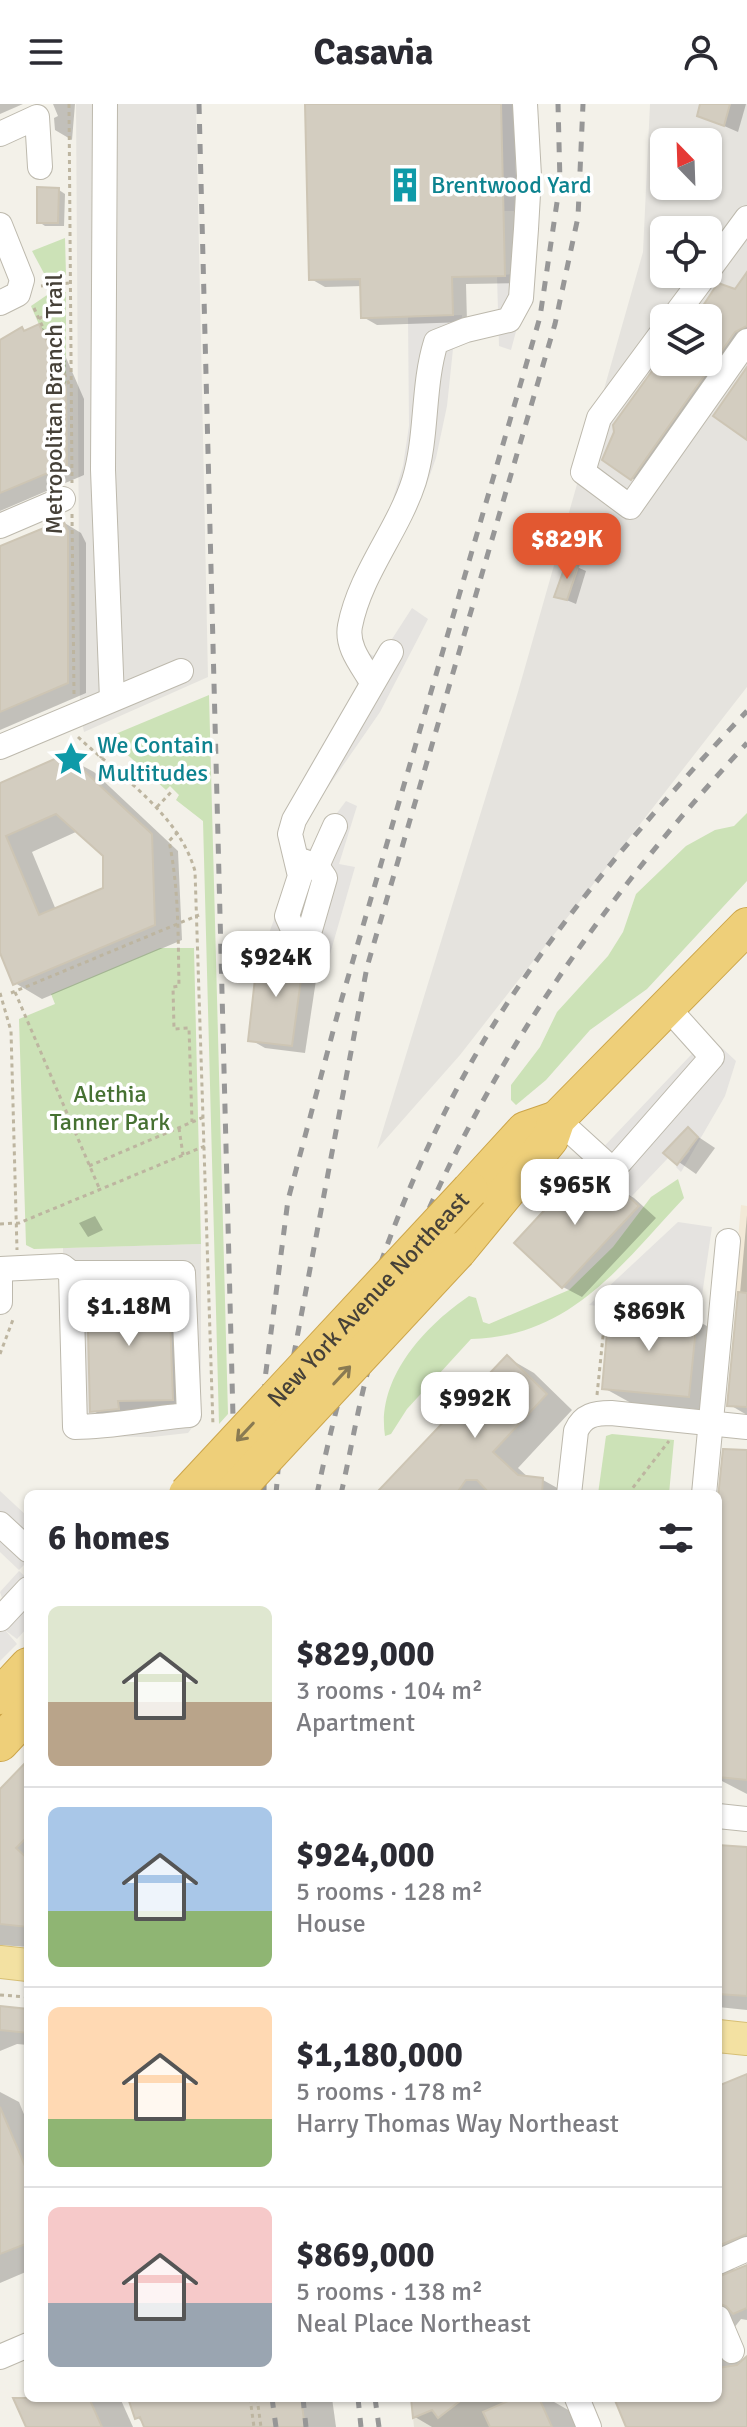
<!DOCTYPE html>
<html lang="en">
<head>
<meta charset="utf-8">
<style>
  :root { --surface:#fff; --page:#f7f7f7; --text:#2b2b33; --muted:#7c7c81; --line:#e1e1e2; --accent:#e25831 }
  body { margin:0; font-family:Signika,sans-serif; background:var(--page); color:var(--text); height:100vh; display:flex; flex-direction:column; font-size:30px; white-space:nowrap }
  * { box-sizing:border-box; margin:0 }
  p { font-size:26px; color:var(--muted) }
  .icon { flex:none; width:44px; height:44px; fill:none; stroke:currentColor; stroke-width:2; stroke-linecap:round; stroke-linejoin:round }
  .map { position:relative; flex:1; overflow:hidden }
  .panel { position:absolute; left:24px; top:1386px; width:698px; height:912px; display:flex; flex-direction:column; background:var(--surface); border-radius:12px; box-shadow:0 2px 6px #0004 }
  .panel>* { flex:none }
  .needle { width:52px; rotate:337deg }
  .buttons { position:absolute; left:650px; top:24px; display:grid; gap:16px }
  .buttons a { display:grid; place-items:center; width:72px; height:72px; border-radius:12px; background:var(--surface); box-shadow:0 2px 6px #0004; font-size:40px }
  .price { position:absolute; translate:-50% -68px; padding:0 18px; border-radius:16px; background:#fff; color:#222; font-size:26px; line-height:52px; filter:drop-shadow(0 2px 4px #0008) }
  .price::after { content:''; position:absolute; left:50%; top:48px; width:24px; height:18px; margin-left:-12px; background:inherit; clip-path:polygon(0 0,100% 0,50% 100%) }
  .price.active { background:var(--accent); color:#fff }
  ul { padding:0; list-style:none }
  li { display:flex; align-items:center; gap:24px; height:200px; padding:0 24px }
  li+li { border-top:2px solid var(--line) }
  li span { display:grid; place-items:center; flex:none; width:224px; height:160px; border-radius:12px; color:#555 }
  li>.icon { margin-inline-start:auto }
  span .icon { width:96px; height:96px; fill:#fffc; stroke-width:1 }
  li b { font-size:34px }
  h2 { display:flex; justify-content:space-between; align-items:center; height:96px; padding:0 24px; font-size:34px }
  header { display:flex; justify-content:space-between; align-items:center; height:104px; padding:0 24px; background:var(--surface); font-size:36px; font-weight:800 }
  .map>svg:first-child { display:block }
</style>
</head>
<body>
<header><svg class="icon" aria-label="menu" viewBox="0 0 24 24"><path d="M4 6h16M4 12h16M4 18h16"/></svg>Casavia<svg class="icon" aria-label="person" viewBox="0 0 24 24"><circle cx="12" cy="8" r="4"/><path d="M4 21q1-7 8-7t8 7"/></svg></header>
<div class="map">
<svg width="747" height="2323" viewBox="0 0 747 2323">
  <rect width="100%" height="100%" fill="#f3f1e9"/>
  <polygon fill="#e6e3d8" points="411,2294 539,2294 552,2323 414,2323"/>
  <polygon fill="#f2e9d7" points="741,1101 747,1102 747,1194 733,1192"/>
  <g fill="#e5e3de" fill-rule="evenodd">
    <polygon points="76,0 196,0 208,573 84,628 80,608"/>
    <path d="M650 0H747V583L460 951 377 1045 518 588 643 148ZM664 38H708V82H664ZM664 126H708V170H664ZM664 214H708V258H664Z"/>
    <polygon points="201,1140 201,1312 188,1329 152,1333 67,1332 63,1144"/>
  </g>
  <g fill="#cce2b7">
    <polygon points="65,134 66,171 47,175 32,147"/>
    <polygon points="66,188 66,283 31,202 50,189"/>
    <polygon points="209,591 228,1310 219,1320 203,717 176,696 179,691 170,682 166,686 119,643 122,639 113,631"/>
    <polygon points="747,709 747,777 647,885 590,926 546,976 516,1001 511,996 511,981 540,943 557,908 608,852 623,828 636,790 686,742 715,726 734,722"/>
    <polygon points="160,844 194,844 201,1140 34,1145 26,1141 19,915 55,900 51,890"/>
    <path d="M678 1075 684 1094C621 1161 571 1233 471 1235L407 1305 391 1330 385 1332C376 1274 425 1222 469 1192L476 1194 483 1218 489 1220 569 1186 613 1143 651 1093Z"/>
    <polygon points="612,1330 674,1336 669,1390 598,1390 606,1332"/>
  </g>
  <g fill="#e5e3e0">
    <polygon points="501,0 534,0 527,186 511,246 499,242 497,172 512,170 519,107 503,107"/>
    <polygon points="462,211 462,241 453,245 447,302 436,354 425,385 362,509 360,534 366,548 376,553 383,549 412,504 428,515 380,608 297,728 300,742 310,745 346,697 357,702 339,760 355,763 328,857 262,848 288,778 280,740 282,720 305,671 357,581 341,528 358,472 389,408 403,362 409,322 408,213"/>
    <polygon points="709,932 736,957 725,992 681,1068 676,1063 690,1047 688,1044 663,1049 668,1054 630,1094 603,1069 588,1084 576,1072"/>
    <polygon points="678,1118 712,1123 699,1212 589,1201"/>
    <polygon points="0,1387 28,1413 28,1457 19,1466 0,1448"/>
    <polygon points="19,1467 28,1475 28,1523 17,1535 5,1526 17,1540 0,1557 0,1507 4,1500 0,1488"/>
  </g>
  <g fill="#0003" fill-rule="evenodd">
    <polygon points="0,0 23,0 0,10"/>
    <polygon points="53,0 75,0 72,36 55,26 54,14 58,12"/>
    <polygon points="307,0 514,0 519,179 466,180 467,218 377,221 363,213 363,182 325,183 311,175"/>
    <polygon points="702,0 746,0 738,28 699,11"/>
    <polygon points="59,86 65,90 64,122 45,122 39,118"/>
    <polygon points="747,172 747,251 652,386 632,374 708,258 708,214 696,214 736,187"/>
    <polygon points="39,222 57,233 84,295 84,371 0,407 0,245 6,232"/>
    <polygon points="63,418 81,429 86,439 86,589 0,626 0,445"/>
    <polygon points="601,419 610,424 599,460 574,450"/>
    <polygon points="568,459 586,467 576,500 557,492"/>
    <path d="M66 653 94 668 178 747 182 836 42 895 15 879 0 844V681ZM78 727 105 751V785L56 806 32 748Z"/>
    <polygon points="304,855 318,863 305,949 265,944 251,936"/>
    <polygon points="688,1026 715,1044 696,1070 666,1049"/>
    <polygon points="577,1075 591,1083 614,1082 634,1094 656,1114 582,1193 563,1183"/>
    <polygon points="747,1111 747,1311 730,1301"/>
    <polygon points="95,1112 103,1126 88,1133 79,1119"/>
    <polygon points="168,1188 187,1199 191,1305 110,1317 92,1306"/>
    <polygon points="696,1216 723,1231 716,1307 631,1299 604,1284"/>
    <polygon points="508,1254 534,1269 572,1306 518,1364 529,1374 543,1376 568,1390 388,1390 382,1386"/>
    <polygon points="747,1348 747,1690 718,1675 718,1414"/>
    <polygon points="28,1660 28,1843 0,1841 0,1690"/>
    <polygon points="718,1743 747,1745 747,1906 718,1903"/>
    <polygon points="0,1904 28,1907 28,1941 17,1940 0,1947"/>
    <polygon points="747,1972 747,2158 734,2164 733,2169 747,2163 747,2216 741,2215 730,2229 741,2260 747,2257 747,2323 628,2323 616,2294 718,2294 718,1984"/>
    <polygon points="0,1988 19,1998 28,2020 28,2167 0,2179"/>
    <polygon points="28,2292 120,2294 133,2323 28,2323 17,2297"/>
    <polygon points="130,2294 332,2294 336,2323 147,2323 137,2313"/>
    <polygon points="413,2294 547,2294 579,2312 583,2323 432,2323 415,2313"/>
  </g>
  <g fill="#d3cdc0" stroke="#cdc5b4" stroke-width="2" fill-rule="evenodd">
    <polygon points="305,0 501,0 505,172 452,173 453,211 369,214 361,214 360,175 309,176"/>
    <polygon points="700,0 730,0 724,22 697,12"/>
    <polygon points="37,83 59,84 58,119 37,119"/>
    <polygon points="747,168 747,222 735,228 631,376 602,356 614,328 613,321 660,256 708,258 708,214 695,214 718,179 735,185"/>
    <polygon points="39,220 66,283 67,361 0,389 0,236 22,223 24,227"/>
    <polygon points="747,263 747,336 713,312"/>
    <polygon points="583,411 602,417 590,457 571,451 577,431 573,425 580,421"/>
    <polygon points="63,416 68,427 68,579 0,608 0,442"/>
    <polygon points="567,457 579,460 567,496 554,493"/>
    <path d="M66 650 152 730 155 821 13 881 0 849V679ZM56 710 103 752V784L39 811 6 732Z"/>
    <polygon points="258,848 304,853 292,942 248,937"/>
    <polygon points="688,1023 698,1033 677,1061 663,1049"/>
    <polygon points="576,1072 588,1084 598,1073 615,1080 639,1102 562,1184 514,1139"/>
    <polygon points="169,1186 173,1296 118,1297 119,1305 90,1308 87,1188"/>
    <polygon points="738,1188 747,1189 747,1303 727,1302"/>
    <polygon points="609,1205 697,1214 689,1293 602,1285"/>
    <polygon points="507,1251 547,1290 493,1348 518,1371 543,1374 542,1390 490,1390 477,1376 466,1376 456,1390 378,1387"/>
    <polygon points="723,1345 747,1346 747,1676 718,1673 718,1394"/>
    <polygon points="28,1656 28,1732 16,1744 28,1755 28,1823 0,1820 0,1685"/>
    <polygon points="718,1741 747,1743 747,1892 718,1890"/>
    <polygon points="0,1902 28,1905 28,1929 0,1926"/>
    <polygon points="747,1970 747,2130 718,2142 718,1982"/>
    <polygon points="0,2003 28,2069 28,2139 0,2150"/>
    <polygon points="747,2161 747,2204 733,2210 726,2202 718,2199 718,2173"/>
    <polygon points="747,2252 747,2323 626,2323 614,2294 718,2294 718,2264 737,2261"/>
    <polygon points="13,2294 89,2294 102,2323 26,2323"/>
    <polygon points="128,2294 301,2294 305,2323 144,2323 140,2313 135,2315"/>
    <polygon points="411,2294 464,2294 438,2314 432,2306 413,2314"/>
    <polygon points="515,2294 539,2294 552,2323 490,2323 483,2308"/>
  </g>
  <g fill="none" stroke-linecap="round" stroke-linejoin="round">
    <g stroke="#bdb9ad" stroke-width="26">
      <g id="minor">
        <polyline points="105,0 103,366 112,595"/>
        <polyline points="0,30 37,13 40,63"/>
        <polyline points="0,121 22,176 18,190 0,199"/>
        <polyline points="708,167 747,114"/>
        <polyline points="673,214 706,170"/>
        <polyline points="664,226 599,314 583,368 630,403 747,237"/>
        <polyline points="0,422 63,395"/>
        <path d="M372 578C362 561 346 543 350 522 360 470 398 427 414 377 428 331 422 283 436 238L466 226 509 216 521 194 526 125 529 72 525 0"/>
        <polyline points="0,643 181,567"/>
        <polyline points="297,755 317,762 325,774 310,826 295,830 287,812 300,772 290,730 294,716 391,548"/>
        <polyline points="317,762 335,722"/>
        <polyline points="557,1015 613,1066 712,953 668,904"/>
        <path d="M0 1165 62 1162 71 1169H183L189 1311C149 1314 115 1323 75 1323L71 1169"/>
        <polyline points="0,1173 0,1198"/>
        <path d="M569 1390 576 1327C583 1311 595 1309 611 1309L747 1323"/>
        <polyline points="704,1390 728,1137"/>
        <polyline points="0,1420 28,1446"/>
        <polyline points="0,1515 28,1485"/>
        <polyline points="718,1712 747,1715"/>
        <polyline points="718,2158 747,2145"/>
        <polyline points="718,2214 732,2247"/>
        <polyline points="0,2253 28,2241"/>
        <polyline points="577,2294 589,2323"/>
      </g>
    </g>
    <g stroke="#d7bf74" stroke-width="34">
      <g id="major">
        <polyline points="0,1858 28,1861"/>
        <polyline points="718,1932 747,1935"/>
      </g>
    </g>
    <g stroke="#cca54a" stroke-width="38">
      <g id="highway">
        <polyline points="470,1086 525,1026 557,1015"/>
        <polyline points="458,1147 550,1035 557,1015 747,822"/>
        <polyline points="0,1592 28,1562"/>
        <polyline points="0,1639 28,1609"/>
      </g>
    </g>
    <g stroke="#bdb5a0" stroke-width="3" stroke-dasharray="4 4" stroke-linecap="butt">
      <polyline points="69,0 72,379"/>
      <polyline points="41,182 69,179"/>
      <polyline points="34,204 69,280"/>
      <polyline points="39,215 54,204 53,182"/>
      <polyline points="72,410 74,591"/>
      <path d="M78 633C121 673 178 709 195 767L213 1322"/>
      <polyline points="100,654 118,635"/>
      <polyline points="157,703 173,686"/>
      <path d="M178 728 169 737C179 785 178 833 179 882L173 883 174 925 189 924 192 1018"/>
      <polyline points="15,888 100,1086"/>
      <polyline points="0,889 11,927 17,1146"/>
      <polyline points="11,889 199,811"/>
      <polyline points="179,1024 183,1051"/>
      <polyline points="89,1062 204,1013"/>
      <polyline points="0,1120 19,1119 205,1042"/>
      <polyline points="0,1250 14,1213"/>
      <polyline points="597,1291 606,1203"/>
      <polyline points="628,1390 669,1337"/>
      <polyline points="0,1891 28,1893"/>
      <polyline points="250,2294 254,2323"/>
      <polyline points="257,2294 261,2323"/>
    </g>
    <use href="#minor" stroke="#fff" stroke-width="24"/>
    <use href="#major" stroke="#f3e1a2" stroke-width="32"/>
    <use href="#highway" stroke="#eecf79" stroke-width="36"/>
    <g stroke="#979797" stroke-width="5" stroke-dasharray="10 10" stroke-linecap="butt">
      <polyline points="199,0 235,1390"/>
      <polyline points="264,1390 265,1275 288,1096 340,901 540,213 560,78 558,0"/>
      <polyline points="276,1390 283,1308 367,863 555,220 578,113 583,0"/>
      <path d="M317 1390C352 1222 407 1058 499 912 570 801 657 703 747 607"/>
      <path d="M341 1390C353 1338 361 1282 379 1231 458 1002 583 816 747 639"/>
      <polyline points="272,2294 276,2323"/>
      <polyline points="303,2294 306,2323"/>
      <polyline points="358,2294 361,2323"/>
      <polyline points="375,2294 379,2323"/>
    </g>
    <g stroke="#cca54a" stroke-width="38" stroke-linecap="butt">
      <g id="highway-bridge">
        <path id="s1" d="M187 1390 470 1086"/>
        <polyline points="232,1390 458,1147"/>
      </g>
    </g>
    <use href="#highway-bridge" stroke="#eecf79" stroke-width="36"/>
  </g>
  <defs><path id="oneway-shaft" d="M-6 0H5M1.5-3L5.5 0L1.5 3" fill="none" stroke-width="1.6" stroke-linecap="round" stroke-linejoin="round" transform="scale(2)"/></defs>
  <g stroke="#897a52">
    <use href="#oneway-shaft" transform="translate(342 1271) rotate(-47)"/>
    <use href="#oneway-shaft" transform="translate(245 1328) rotate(133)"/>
  </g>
  <defs>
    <g id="building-bare" transform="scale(2.76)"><path d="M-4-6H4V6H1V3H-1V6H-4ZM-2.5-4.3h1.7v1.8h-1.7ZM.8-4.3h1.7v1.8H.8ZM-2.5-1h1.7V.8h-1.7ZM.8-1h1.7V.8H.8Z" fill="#0f9aa8" stroke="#fff" stroke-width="2.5" paint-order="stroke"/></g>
    <g id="sight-bare" transform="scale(2.76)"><path d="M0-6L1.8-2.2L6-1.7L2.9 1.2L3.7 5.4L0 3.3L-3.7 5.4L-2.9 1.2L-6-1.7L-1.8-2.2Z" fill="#0f9aa8" stroke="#fff" stroke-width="2.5" paint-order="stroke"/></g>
  </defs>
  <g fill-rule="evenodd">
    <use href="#building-bare" x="405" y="81"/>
    <use href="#sight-bare" x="71" y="655"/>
  </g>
  <g text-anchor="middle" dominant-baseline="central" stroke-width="7" stroke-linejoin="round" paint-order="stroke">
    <g font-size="24" fill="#0d838f" stroke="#fff" text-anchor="start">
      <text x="431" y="81">Brentwood Yard</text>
      <text x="97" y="641">We Contain<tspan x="97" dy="28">Multitudes</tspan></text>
    </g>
    <g font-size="24" fill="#464138" stroke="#fff">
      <text transform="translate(54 300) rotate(-90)">Metropolitan Branch Trail</text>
      <text stroke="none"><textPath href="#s1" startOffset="266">New York Avenue Northeast</textPath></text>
    </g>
    <g font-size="24" fill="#467132" stroke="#fff">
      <text x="110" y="990">Alethia<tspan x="110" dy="28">Tanner Park</tspan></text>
    </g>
  </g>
</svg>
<div class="buttons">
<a><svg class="needle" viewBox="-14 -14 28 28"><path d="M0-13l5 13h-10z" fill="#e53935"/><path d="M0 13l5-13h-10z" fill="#7c7c81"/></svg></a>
<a><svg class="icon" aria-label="locate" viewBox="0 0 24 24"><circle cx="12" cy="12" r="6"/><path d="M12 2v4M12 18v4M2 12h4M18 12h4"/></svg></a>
<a><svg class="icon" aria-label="layers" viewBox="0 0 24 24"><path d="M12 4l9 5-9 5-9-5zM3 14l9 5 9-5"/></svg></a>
</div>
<b class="price active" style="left:567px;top:477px">$829K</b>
<b class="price" style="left:276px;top:895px">$924K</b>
<b class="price" style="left:575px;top:1123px">$965K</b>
<b class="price" style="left:129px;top:1244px">$1.18M</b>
<b class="price" style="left:649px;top:1249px">$869K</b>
<b class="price" style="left:475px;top:1336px">$992K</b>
<section class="panel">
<h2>6 homes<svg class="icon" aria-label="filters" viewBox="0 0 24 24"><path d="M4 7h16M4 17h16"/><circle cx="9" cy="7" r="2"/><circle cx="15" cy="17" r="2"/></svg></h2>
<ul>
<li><span style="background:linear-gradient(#dfe7d0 60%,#b9a48a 0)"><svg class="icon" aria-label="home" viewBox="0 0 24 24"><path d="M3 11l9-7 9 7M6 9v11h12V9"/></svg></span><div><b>$829,000</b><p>3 rooms · 104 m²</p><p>Apartment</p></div></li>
<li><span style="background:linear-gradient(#a9c7e8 65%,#8fb573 0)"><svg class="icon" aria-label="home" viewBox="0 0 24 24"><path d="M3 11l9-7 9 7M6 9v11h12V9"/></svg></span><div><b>$924,000</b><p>5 rooms · 128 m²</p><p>House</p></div></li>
<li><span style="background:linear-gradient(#ffd9b3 70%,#8fb573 0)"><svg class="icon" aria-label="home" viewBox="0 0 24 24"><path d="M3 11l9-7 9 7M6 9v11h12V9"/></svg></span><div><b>$1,180,000</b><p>5 rooms · 178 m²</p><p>Harry Thomas Way Northeast</p></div></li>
<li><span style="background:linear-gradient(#f6c9c9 60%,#9aa5b1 0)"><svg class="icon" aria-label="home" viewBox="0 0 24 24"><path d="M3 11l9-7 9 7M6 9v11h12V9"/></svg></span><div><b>$869,000</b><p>5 rooms · 138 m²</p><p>Neal Place Northeast</p></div></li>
</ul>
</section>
</div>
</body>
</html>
